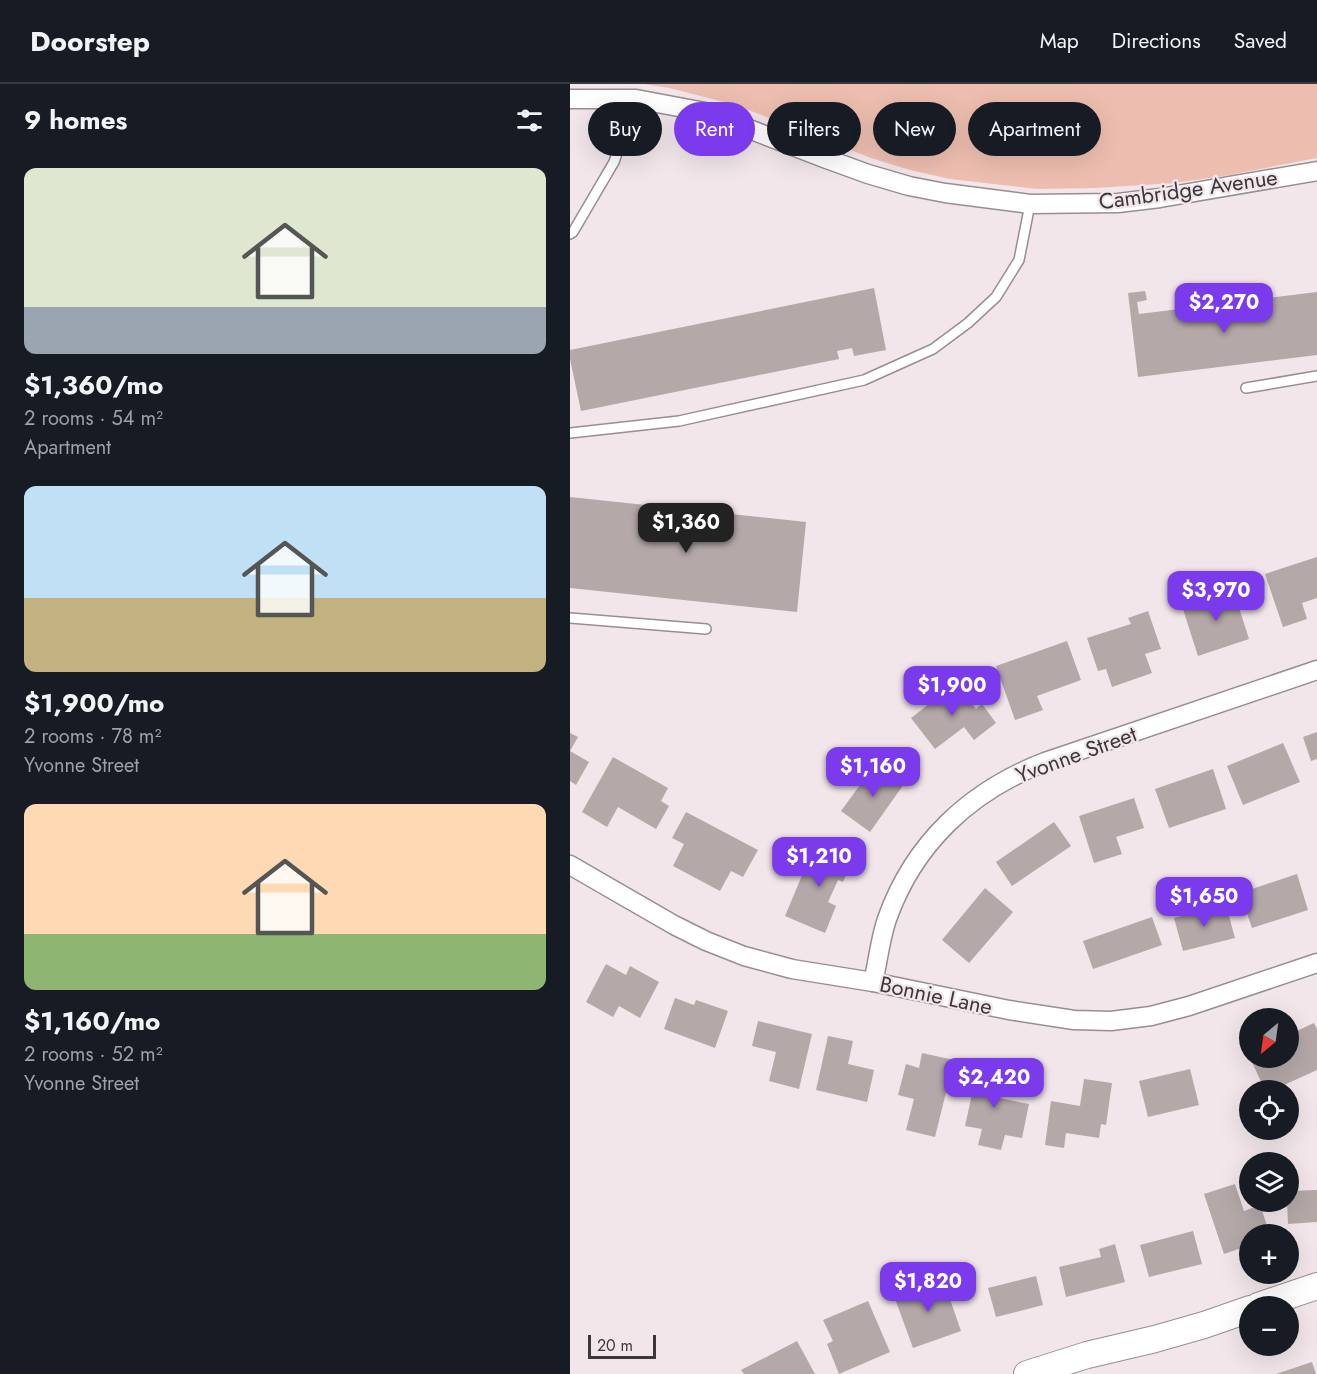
<!DOCTYPE html>
<html lang="en">
<head>
<meta charset="utf-8">
<style>
  :root { --surface:#171b24; --page:#242831; --text:#f1f3f6; --muted:#9ea1a6; --line:#363941; --accent:#7c3aed }
  body { margin:0; font-family:Jost,sans-serif; background:var(--page); color:var(--text); height:100vh; display:flex; flex-direction:column; font-size:22px; white-space:nowrap }
  * { box-sizing:border-box; margin:0 }
  p { font-size:20px; color:var(--muted) }
  .icon { flex:none; width:33px; height:33px; fill:none; stroke:currentColor; stroke-width:2; stroke-linecap:round; stroke-linejoin:round }
  .map { position:relative; flex:1; overflow:hidden }
  .details { display:flex; flex-direction:column; background:var(--surface); width:570px }
  .details>* { flex:none }
  .banner { position:absolute; left:18px; top:18px; width:570px; height:54px; display:flex; gap:12px }
  .needle { width:39px; rotate:209deg }
  .fabs { position:absolute; left:669px; top:924px; display:grid; gap:12px }
  .fabs a { display:grid; place-items:center; width:60px; height:60px; border-radius:50%; background:var(--surface); box-shadow:0 6px 24px #0002; font-size:30px }
  .scale { position:absolute; left:18px; bottom:15px; width:68px; box-sizing:border-box; padding-left:6px; border:3px solid #3c3839; border-top:0; font-size:16px; line-height:21px; white-space:nowrap; color:#3c3839; -webkit-text-stroke:4px #f2e6ea; paint-order:stroke }
  .price { position:absolute; translate:-50% -51px; padding:0 14px; border-radius:12px; background:var(--accent); color:#fff; font-size:20px; line-height:39px; filter:drop-shadow(0 2px 3px #0008) }
  .price::after { content:''; position:absolute; left:50%; top:36px; width:18px; height:14px; margin-left:-9px; background:inherit; clip-path:polygon(0 0,100% 0,50% 100%) }
  .price.current { background:#222; color:#fff }
  ul { padding:0; list-style:none }
  li { display:grid; align-content:center; gap:12px; height:318px; padding:0 24px }
  li span { display:grid; place-items:center; height:186px; border-radius:12px; color:#555 }
  li>.icon { margin-inline-start:auto }
  span .icon { width:108px; height:108px; fill:#fffc; stroke-width:1 }
  li b { font-size:26px }
  h2 { display:flex; justify-content:space-between; align-items:center; height:72px; padding:0 24px; font-size:26px }
  .pill { padding:0 21px; border-radius:27px; background:var(--surface); box-shadow:0 6px 24px #0002; font-size:21px; line-height:54px }
  .pill.current { background:var(--accent); color:#fff }
  header { display:flex; align-items:center; gap:36px; box-sizing:border-box; height:84px; padding:0 30px; background:var(--surface); border-bottom:2px solid var(--line) }
  header strong { font-size:28px }
  nav { display:flex; gap:33px; margin-inline-start:auto; font-size:21px }
  main { display:flex; flex:1; min-height:0 }
  .map>svg:first-child { display:block }
</style>
</head>
<body>
<header>
<strong>Doorstep</strong>
<nav><a>Map</a><a>Directions</a><a>Saved</a></nav>
</header>
<main>
<section class="details">
<h2>9 homes<svg class="icon" aria-label="filters" viewBox="0 0 24 24"><path d="M4 7h16M4 17h16"/><circle cx="9" cy="7" r="2"/><circle cx="15" cy="17" r="2"/></svg></h2>
<ul>
<li><span style="background:linear-gradient(#dfe7d0 75%,#9aa5b1 0)"><svg class="icon" aria-label="home" viewBox="0 0 24 24"><path d="M3 11l9-7 9 7M6 9v11h12V9"/></svg></span><div><b>$1,360/mo</b><p>2 rooms · 54 m²</p><p>Apartment</p></div></li>
<li><span style="background:linear-gradient(#bfe0f5 60%,#c2b280 0)"><svg class="icon" aria-label="home" viewBox="0 0 24 24"><path d="M3 11l9-7 9 7M6 9v11h12V9"/></svg></span><div><b>$1,900/mo</b><p>2 rooms · 78 m²</p><p>Yvonne Street</p></div></li>
<li><span style="background:linear-gradient(#ffd9b3 70%,#8fb573 0)"><svg class="icon" aria-label="home" viewBox="0 0 24 24"><path d="M3 11l9-7 9 7M6 9v11h12V9"/></svg></span><div><b>$1,160/mo</b><p>2 rooms · 52 m²</p><p>Yvonne Street</p></div></li>
</ul>
</section>
<div class="map">
<svg width="747" height="1290" viewBox="0 0 747 1290">
  <rect width="100%" height="100%" fill="#f2e6ea"/>
  <polygon fill="#edbeb0" points="74,0 747,0 747,74 659,91 605,99 525,104 467,105 380,95 340,86 301,74 166,21 99,4"/>
  <g fill="#b4a8a8">
    <polygon points="304,204 316,266 284,272 282,264 267,267 269,275 11,327 0,275 0,266"/>
    <polygon points="575,207 577,216 567,218 569,230 747,208 747,271 568,293 558,209"/>
    <polygon points="0,413 236,438 227,528 0,504"/>
    <polygon points="747,473 747,514 732,519 737,535 713,543 695,490"/>
    <polygon points="663,505 679,555 628,572 612,522"/>
    <polygon points="578,527 591,565 575,570 582,589 542,603 536,585 528,587 517,554 561,540 558,534"/>
    <polygon points="497,557 511,596 467,612 473,626 445,636 426,582"/>
    <polygon points="386,599 406,625 412,620 426,639 404,656 394,643 365,665 341,634"/>
    <polygon points="747,648 747,675 741,677 733,653"/>
    <polygon points="0,649 8,653 0,667 19,678 6,701 0,697"/>
    <polygon points="713,659 730,698 673,721 657,682"/>
    <polygon points="43,673 98,704 91,717 99,722 86,745 48,723 37,743 12,728"/>
    <polygon points="306,679 334,700 300,748 271,727"/>
    <polygon points="643,685 656,725 599,744 585,705"/>
    <polygon points="564,714 574,744 546,753 552,770 524,779 509,732"/>
    <polygon points="116,728 188,766 173,793 161,787 150,807 103,782 114,760 102,754"/>
    <polygon points="484,738 501,762 442,802 426,778"/>
    <polygon points="246,758 283,774 273,798 268,796 258,818 266,822 255,849 215,832"/>
    <polygon points="727,790 738,826 682,844 670,809"/>
    <polygon points="415,804 443,828 399,879 372,856"/>
    <polygon points="656,821 665,854 613,867 604,834"/>
    <polygon points="582,833 592,861 523,885 513,857"/>
    <polygon points="36,880 56,891 60,882 89,898 70,934 49,922 43,933 16,918"/>
    <polygon points="105,914 124,921 126,916 158,927 145,964 94,945"/>
    <polygon points="188,937 242,950 229,1005 199,997 206,968 182,962"/>
    <polygon points="744,939 747,945 747,986 703,1006 695,1006 680,974 718,974 718,951"/>
    <polygon points="258,952 283,957 278,980 304,986 297,1018 246,1006"/>
    <polygon points="352,969 384,976 365,1053 336,1046 344,1015 328,1011 336,980 349,984"/>
    <polygon points="409,978 435,983 429,1014 459,1020 452,1054 435,1051 431,1066 408,1061 412,1045 395,1042"/>
    <polygon points="620,985 629,1021 578,1033 569,997"/>
    <polygon points="514,995 542,999 536,1041 531,1040 529,1054 496,1049 494,1064 475,1061 481,1017 510,1022"/>
    <polygon points="665,1100 674,1127 690,1121 700,1150 680,1150 680,1161 654,1170 634,1110"/>
    <polygon points="747,1106 747,1138 718,1140 717,1118 718,1118 718,1107"/>
    <polygon points="623,1147 632,1180 579,1193 570,1161"/>
    <polygon points="545,1160 555,1198 496,1213 489,1183 531,1173 529,1165"/>
    <polygon points="466,1192 473,1221 426,1233 418,1204"/>
    <polygon points="373,1195 391,1247 343,1264 324,1212"/>
    <polygon points="298,1217 320,1268 269,1290 257,1260 263,1257 253,1236"/>
    <polygon points="227,1257 245,1290 174,1290 171,1286"/>
    <polygon points="742,1278 746,1290 706,1290"/>
  </g>
  <g fill="none" stroke-linecap="round" stroke-linejoin="round">
    <g stroke="#988d91" stroke-width="12">
      <g id="lane">
        <polyline points="0,150 3,148 44,78 66,15"/>
        <polyline points="676,304 747,292"/>
        <polyline points="0,349 109,337 294,296 363,265 398,239 426,213 449,176 460,120"/>
        <polyline points="0,534 136,545"/>
      </g>
    </g>
    <g stroke="#988d91" stroke-width="21">
      <g id="street">
        <polyline points="0,15 66,15 135,28 254,74 298,90 339,102 375,109 460,120 548,119 590,114 747,87"/>
        <polyline points="0,781 104,841 136,857 174,872 222,885 303,898 439,926 504,936 541,937 581,932 619,922 747,879"/>
        <path d="M303 898C308 878 310 855 317 835 344 759 400 707 475 678L747 586"/>
      </g>
    </g>
    <g stroke="#988d91" stroke-width="28">
      <g id="secondary">
        <polyline points="688,1222 747,1202"/>
        <polyline points="457,1290 517,1271 585,1255 634,1241 680,1225"/>
      </g>
    </g>
    <use href="#lane" stroke="#fff" stroke-width="9"/>
    <use href="#street" stroke="#fff" stroke-width="18"/>
    <use href="#secondary" stroke="#fff" stroke-width="26"/>
  </g>
  <g text-anchor="middle" dominant-baseline="central" stroke-width="4.5" stroke-linejoin="round" paint-order="stroke">
    <g font-size="22" fill="#3c3839" stroke="#f2e6ea">
      <text transform="translate(618 105) rotate(-8)">Cambridge Avenue</text>
      <text transform="translate(506 670) rotate(-20)">Yvonne Street</text>
      <text transform="translate(366 911) rotate(12)">Bonnie Lane</text>
    </g>
  </g>
</svg>
<div class="fabs">
<a><svg class="needle" viewBox="-14 -14 28 28"><path d="M0-13l5 13h-10z" fill="#e53935"/><path d="M0 13l5-13h-10z" fill="#9ea1a6"/></svg></a>
<a><svg class="icon" aria-label="locate" viewBox="0 0 24 24"><circle cx="12" cy="12" r="6"/><path d="M12 2v4M12 18v4M2 12h4M18 12h4"/></svg></a>
<a><svg class="icon" aria-label="layers" viewBox="0 0 24 24"><path d="M12 4l9 5-9 5-9-5zM3 14l9 5 9-5"/></svg></a>
<a>+</a>
<a>−</a>
</div>
<div class="scale">20 m</div>
<b class="price" style="left:654px;top:250px">$2,270</b>
<b class="price current" style="left:116px;top:470px">$1,360</b>
<b class="price" style="left:646px;top:538px">$3,970</b>
<b class="price" style="left:382px;top:633px">$1,900</b>
<b class="price" style="left:303px;top:714px">$1,160</b>
<b class="price" style="left:249px;top:804px">$1,210</b>
<b class="price" style="left:634px;top:844px">$1,650</b>
<b class="price" style="left:424px;top:1025px">$2,420</b>
<b class="price" style="left:358px;top:1229px">$1,820</b>
<div class="banner">
<a class="pill">Buy</a>
<a class="pill current">Rent</a>
<a class="pill">Filters</a>
<a class="pill">New</a>
<a class="pill">Apartment</a>
</div>
</div>
</main>
</body>
</html>
